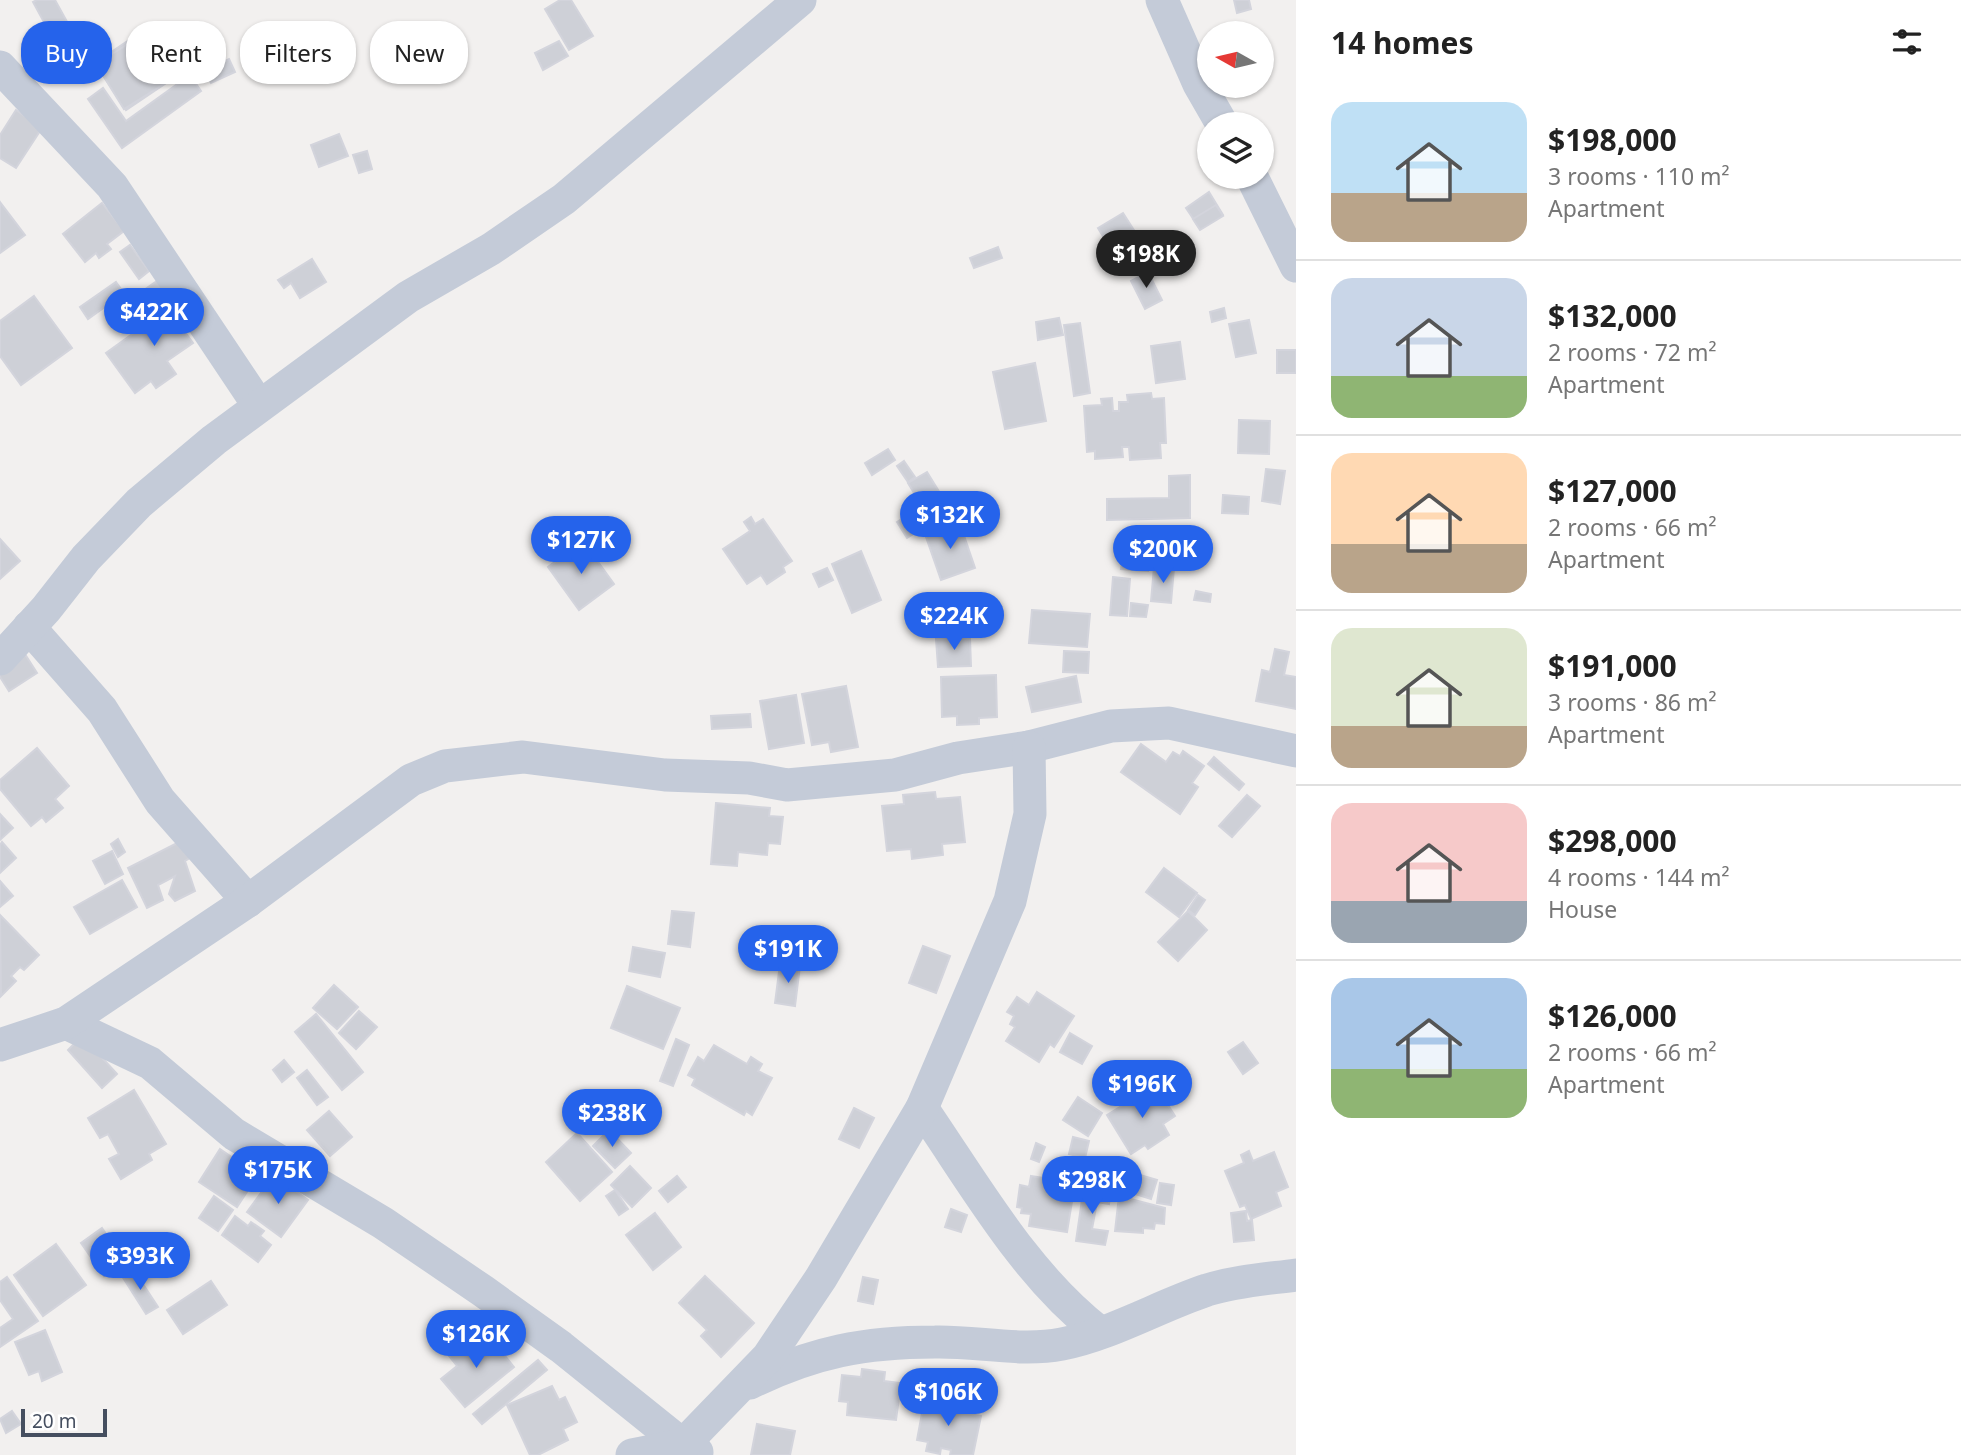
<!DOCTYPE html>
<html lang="en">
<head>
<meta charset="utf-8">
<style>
  :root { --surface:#fff; --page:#f6f6f6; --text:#222; --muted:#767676; --line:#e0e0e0; --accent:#2563eb }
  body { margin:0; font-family:"Noto Sans",sans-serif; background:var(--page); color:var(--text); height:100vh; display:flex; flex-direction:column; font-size:26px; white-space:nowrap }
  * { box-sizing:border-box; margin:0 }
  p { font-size:23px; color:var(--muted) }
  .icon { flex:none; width:38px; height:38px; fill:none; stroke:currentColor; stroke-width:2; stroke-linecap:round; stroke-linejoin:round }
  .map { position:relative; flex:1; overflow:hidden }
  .sheet { display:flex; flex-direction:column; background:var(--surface); width:665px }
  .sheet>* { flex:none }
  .top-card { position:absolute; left:21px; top:21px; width:665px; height:63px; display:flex; gap:14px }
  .needle { width:46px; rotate:278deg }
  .tools { position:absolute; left:1197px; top:21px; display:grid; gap:14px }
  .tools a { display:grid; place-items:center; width:77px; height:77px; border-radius:50%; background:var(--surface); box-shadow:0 2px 5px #0004; font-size:35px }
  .scale { position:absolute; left:21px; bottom:18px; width:86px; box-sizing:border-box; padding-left:7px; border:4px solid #454e5f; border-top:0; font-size:19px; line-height:24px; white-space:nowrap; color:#454e5f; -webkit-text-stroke:5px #fff; paint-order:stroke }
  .price { position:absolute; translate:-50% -60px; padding:0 16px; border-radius:24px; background:var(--accent); color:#fff; font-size:23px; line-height:46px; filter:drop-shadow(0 2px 4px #0008) }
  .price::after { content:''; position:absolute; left:50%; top:42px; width:21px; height:16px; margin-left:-10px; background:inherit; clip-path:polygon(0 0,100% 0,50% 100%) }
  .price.active { background:#222; color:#fff }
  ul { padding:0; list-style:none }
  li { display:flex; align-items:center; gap:21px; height:175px; padding:0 35px }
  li+li { border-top:2px solid var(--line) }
  li span { display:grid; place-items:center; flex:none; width:196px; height:140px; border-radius:21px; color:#555 }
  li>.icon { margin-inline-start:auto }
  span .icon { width:84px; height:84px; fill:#fffc; stroke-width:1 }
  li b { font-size:30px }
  h2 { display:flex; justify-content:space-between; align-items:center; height:84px; padding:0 35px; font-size:30px }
  .tag { padding:0 24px; border-radius:28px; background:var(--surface); box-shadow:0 2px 5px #0004; font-size:24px; line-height:63px }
  .tag.active { background:var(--accent); color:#fff }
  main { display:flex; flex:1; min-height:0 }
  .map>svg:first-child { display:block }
</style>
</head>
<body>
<main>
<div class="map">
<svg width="1296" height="1455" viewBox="0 0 1296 1455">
  <rect width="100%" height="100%" fill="#f2f0ef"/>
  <g fill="#ced0d7" stroke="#d3d4dc" stroke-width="2">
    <polygon points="37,0 55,0 70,27 52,37 33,2"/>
    <polygon points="560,0 571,0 593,36 569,50 545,9"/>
    <polygon points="1234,0 1249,0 1251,9 1237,13"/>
    <polygon points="150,26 181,73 126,110 95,63"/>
    <polygon points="152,29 180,74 124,109 96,64"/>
    <polygon points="559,41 568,56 543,70 535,53"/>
    <polygon points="229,59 235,72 211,83 205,71"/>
    <polygon points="190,75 201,91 122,148 88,99 103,88 126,121"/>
    <polygon points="16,110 42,128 16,168 0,158 0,135"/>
    <polygon points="339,134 348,156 319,167 311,145"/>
    <polygon points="367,151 372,169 359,173 353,155"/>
    <polygon points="1209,192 1223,215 1200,229 1186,208"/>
    <polygon points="0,202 25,235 0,253"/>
    <polygon points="102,203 124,231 107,244 111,249 99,258 96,253 85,262 63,234"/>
    <polygon points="1216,205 1223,216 1200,230 1193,219"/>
    <polygon points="1123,213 1137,235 1112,251 1098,228"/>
    <polygon points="130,245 149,271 139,279 120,252"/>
    <polygon points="998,247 1002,258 974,268 970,258"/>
    <polygon points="312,259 326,282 300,298 291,283 284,288 278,280"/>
    <polygon points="1148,272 1162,300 1145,309 1131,281"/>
    <polygon points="157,281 170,299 157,309 144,290"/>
    <polygon points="116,282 124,293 88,319 80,307"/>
    <polygon points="34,296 72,348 21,385 0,356 0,321"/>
    <polygon points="181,299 198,323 185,332 193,343 167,361 176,374 156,388 151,381 135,393 106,353"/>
    <polygon points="1224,308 1226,318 1212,322 1210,312"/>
    <polygon points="1059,318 1063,335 1038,340 1036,322"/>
    <polygon points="1249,320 1256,353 1236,357 1229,324"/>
    <polygon points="1080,323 1090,393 1074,396 1064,325"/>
    <polygon points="1180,342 1185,379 1156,383 1151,346"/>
    <rect x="1277" y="350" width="19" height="23"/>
    <polygon points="1035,363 1046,421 1005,429 993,372"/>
    <polygon points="1151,393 1152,399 1164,398 1166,443 1160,443 1161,458 1130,460 1129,447 1122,447 1123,457 1095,459 1095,451 1087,452 1084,406 1102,405 1101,399 1112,398 1113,411 1119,411 1119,402 1128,402 1127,395"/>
    <polygon points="1239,420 1270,421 1269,454 1238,453"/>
    <polygon points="888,449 895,460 872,475 865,463"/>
    <polygon points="904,461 915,477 908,482 897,466"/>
    <polygon points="1266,469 1285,471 1280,504 1262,501"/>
    <polygon points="927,472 951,511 907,538 897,522 922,506 908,483"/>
    <polygon points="1190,475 1190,518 1107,520 1107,499 1169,498 1169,476"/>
    <polygon points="1223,495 1249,497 1248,514 1222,513"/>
    <polygon points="751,517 755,524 763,519 792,561 783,567 785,572 767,584 761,575 747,584 723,549 750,531 744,522"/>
    <polygon points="959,521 975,568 941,580 925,534"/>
    <polygon points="0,539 20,561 0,579"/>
    <polygon points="583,541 614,584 579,610 548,567"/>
    <polygon points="861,551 881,600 852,613 832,564"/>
    <polygon points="1123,556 1149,558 1148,571 1121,569"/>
    <polygon points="1154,567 1174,568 1171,603 1151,601"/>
    <polygon points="827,568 833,580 819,587 813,574"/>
    <polygon points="1113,577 1130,579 1127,616 1110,615"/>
    <polygon points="1196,591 1211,594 1210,602 1194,600"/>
    <polygon points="983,603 988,622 975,625 970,606"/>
    <polygon points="1131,603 1148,605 1146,617 1130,616"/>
    <polygon points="1032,610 1090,614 1087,647 1029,643"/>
    <polygon points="970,638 971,666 938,667 936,639"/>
    <polygon points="1275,649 1289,652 1284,675 1296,677 1296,709 1256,701 1262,670 1270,672"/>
    <polygon points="23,651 37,673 9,691 0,677 0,666"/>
    <polygon points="1064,651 1089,652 1088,673 1063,672"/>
    <polygon points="996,675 997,717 979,718 979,724 957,725 957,716 942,717 941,677"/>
    <polygon points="1076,676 1081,702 1032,712 1026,687"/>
    <polygon points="846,686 858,747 831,752 829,742 812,745 802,694"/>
    <polygon points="796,695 804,743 769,749 760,701"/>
    <polygon points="750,714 751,727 712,729 711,716"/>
    <polygon points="1141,744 1166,762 1173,752 1180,756 1183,751 1204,766 1192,783 1198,787 1180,814 1121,772"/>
    <polygon points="37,748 69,786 55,799 63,808 46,822 42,817 31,826 0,789 0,780"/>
    <polygon points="1214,757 1244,784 1239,790 1208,764"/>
    <polygon points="935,792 936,799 960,797 965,842 942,844 943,855 912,859 911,849 887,851 882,806 904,804 903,795"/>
    <polygon points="1247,795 1260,806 1232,837 1219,826"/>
    <polygon points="716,803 770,808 769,816 783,817 780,844 768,843 767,855 738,852 737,866 711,864"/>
    <polygon points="0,814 13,828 0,840"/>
    <polygon points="118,839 125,852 118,857 111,844"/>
    <polygon points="2,842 16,858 0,873 0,845"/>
    <polygon points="179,842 190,858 185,861 195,891 175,901 169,894 175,876 158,885 163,900 147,908 128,868"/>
    <polygon points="112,851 123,874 105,884 93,861"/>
    <polygon points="1164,868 1197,893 1179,917 1146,892"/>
    <polygon points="122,880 137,907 90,934 74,907"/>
    <polygon points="0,881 13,896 0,907"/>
    <polygon points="1198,895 1205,900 1195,915 1188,910"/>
    <polygon points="672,911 694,913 690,947 668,944"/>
    <polygon points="1188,911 1207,930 1178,961 1158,942"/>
    <polygon points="0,915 39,955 24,970 20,967 11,976 16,981 1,996"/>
    <polygon points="923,946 950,956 936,993 909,983"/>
    <polygon points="633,947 665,953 660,977 629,971"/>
    <polygon points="780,964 800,966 795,1006 775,1003"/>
    <polygon points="334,985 358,1007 337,1029 313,1008"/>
    <polygon points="627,986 680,1008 663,1049 611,1028"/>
    <polygon points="1037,992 1074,1016 1054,1047 1050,1044 1039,1062 1006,1041 1015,1027 1010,1024 1014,1016 1007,1012 1017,997 1029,1005"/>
    <polygon points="359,1011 377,1027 356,1049 339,1033"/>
    <polygon points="316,1014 363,1072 342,1090 295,1032"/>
    <polygon points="1070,1033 1092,1046 1082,1064 1060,1052"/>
    <polygon points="82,1036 117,1074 102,1088 68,1050"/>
    <polygon points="676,1039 689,1045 673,1086 660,1081"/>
    <polygon points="1243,1042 1258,1063 1243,1074 1228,1052"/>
    <polygon points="714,1045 747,1064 751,1057 762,1064 758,1071 772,1078 752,1115 746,1111 744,1115 692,1085 695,1079 688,1075 698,1057 704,1061"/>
    <polygon points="284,1060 294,1072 282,1082 273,1070"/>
    <polygon points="307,1070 328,1097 317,1105 297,1078"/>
    <polygon points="1155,1085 1175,1116 1163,1124 1169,1135 1148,1149 1145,1145 1131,1154 1107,1115"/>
    <polygon points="134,1090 166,1144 149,1154 152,1160 121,1179 109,1159 119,1154 108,1134 100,1138 88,1118"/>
    <polygon points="1078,1097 1102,1113 1088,1136 1063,1120"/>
    <polygon points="854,1108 874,1118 859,1148 839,1139"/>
    <polygon points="329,1111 352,1137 330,1156 307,1130"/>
    <polygon points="609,1130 631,1153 615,1168 593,1146"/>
    <polygon points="577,1133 612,1172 580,1201 546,1162"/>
    <polygon points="1073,1137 1089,1141 1085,1158 1069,1154"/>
    <polygon points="1036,1143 1045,1147 1039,1162 1031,1159"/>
    <polygon points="220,1149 258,1175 237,1207 199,1182"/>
    <polygon points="1249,1151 1253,1161 1274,1152 1288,1187 1276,1192 1281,1206 1251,1219 1245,1205 1240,1207 1225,1171 1244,1163 1241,1155"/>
    <polygon points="630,1166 651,1188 632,1207 611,1185"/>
    <polygon points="1116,1168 1157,1180 1151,1199 1110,1186"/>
    <polygon points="274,1175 308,1200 281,1237 247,1212"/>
    <polygon points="677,1176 686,1187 668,1202 659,1191"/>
    <polygon points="1031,1176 1075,1183 1067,1232 1029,1226 1031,1214 1021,1213 1022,1208 1017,1207 1020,1185 1029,1187"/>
    <polygon points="1160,1183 1174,1185 1171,1205 1157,1203"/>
    <polygon points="1084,1186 1111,1191 1109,1204 1097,1202 1092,1229 1108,1231 1105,1245 1076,1241"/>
    <polygon points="615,1190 628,1209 619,1215 606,1196"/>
    <polygon points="214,1196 233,1210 218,1231 199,1218"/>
    <polygon points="1119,1196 1165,1208 1164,1224 1155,1223 1154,1229 1143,1228 1143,1233 1115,1231"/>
    <polygon points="951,1209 967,1215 961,1232 945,1227"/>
    <polygon points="1246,1211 1247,1221 1252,1220 1254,1240 1234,1242 1231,1213"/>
    <polygon points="655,1213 681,1247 653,1270 626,1235"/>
    <polygon points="235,1216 248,1226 251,1222 264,1231 260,1236 271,1245 258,1262 222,1235"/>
    <polygon points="102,1228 125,1261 104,1276 81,1243"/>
    <polygon points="56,1244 86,1285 43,1316 14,1275"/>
    <polygon points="133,1269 158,1307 146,1314 122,1276"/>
    <polygon points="705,1276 754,1323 721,1357 701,1336 707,1330 679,1303"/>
    <polygon points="7,1277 38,1321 0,1347 0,1328 13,1319 0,1300 0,1282"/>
    <polygon points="863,1277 878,1280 873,1304 858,1301"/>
    <polygon points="211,1281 227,1305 183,1334 167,1310"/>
    <polygon points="45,1330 62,1372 42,1381 39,1371 29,1375 15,1342"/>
    <polygon points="489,1336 514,1367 465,1407 441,1379 457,1366 449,1356 468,1341 474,1348"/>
    <polygon points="538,1360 547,1370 482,1424 473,1414"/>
    <polygon points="862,1369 885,1372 884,1381 901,1383 896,1420 847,1415 848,1402 839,1401 842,1375 861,1377"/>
    <polygon points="552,1386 559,1400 565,1397 577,1422 563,1429 568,1440 538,1455 530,1455 507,1405"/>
    <polygon points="925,1397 958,1404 957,1408 964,1409 964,1413 981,1416 973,1455 950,1455 951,1450 941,1448 940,1454 926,1451 928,1442 917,1440"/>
    <polygon points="12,1411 21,1424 6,1433 0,1419"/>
    <polygon points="757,1424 795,1431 790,1455 751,1455"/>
  </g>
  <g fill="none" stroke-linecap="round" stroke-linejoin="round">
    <g stroke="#c4cbd8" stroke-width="33">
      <polyline points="1162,0 1199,84 1222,124"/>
      <polyline points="0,67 112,186 259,406"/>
      <polyline points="1252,177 1296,266"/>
      <polyline points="29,627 102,710 160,801 248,901"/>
      <polyline points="0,659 46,609 86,558 139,503 214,440 408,297 491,249 564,199 800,0"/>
      <polyline points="66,1023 150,1063 234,1134 383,1223 483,1291 561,1347 683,1445 697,1452"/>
      <polyline points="0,1045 66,1023 248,901 411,780 445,766 523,757 665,775 749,778 787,785 895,775 958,758 1029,747 1111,726 1169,723 1296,751"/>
      <path d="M922 1108C975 1185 1024 1273 1098 1331"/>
      <path d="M750 1383C813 1352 865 1342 935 1342 977 1341 1020 1352 1062 1344 1112 1334 1159 1306 1207 1290 1237 1281 1266 1279 1296 1275"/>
      <polyline points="632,1455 683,1445 768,1357 821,1278 922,1108 1010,901 1030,814 1029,747"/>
    </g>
  </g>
</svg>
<div class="tools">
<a><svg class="needle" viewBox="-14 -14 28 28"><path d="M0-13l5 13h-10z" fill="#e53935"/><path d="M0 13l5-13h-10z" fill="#767676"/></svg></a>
<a><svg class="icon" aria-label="layers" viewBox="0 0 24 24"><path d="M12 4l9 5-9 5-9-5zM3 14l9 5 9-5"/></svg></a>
</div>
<div class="scale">20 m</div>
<b class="price active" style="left:1146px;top:290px">$198K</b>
<b class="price" style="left:154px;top:348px">$422K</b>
<b class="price" style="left:950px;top:551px">$132K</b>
<b class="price" style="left:581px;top:576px">$127K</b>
<b class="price" style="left:1163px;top:585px">$200K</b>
<b class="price" style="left:954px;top:652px">$224K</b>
<b class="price" style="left:788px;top:985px">$191K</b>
<b class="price" style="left:1142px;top:1120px">$196K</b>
<b class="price" style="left:612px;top:1149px">$238K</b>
<b class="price" style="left:278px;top:1206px">$175K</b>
<b class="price" style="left:1092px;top:1216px">$298K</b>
<b class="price" style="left:140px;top:1292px">$393K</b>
<b class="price" style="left:476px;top:1370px">$126K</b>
<b class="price" style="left:948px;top:1428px">$106K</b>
<div class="top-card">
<a class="tag active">Buy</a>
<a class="tag">Rent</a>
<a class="tag">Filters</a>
<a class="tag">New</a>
</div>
</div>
<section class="sheet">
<h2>14 homes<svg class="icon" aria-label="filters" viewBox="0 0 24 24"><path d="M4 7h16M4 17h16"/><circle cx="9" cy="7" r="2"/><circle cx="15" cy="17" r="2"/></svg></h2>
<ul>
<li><span style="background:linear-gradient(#bfe0f5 65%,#b9a48a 0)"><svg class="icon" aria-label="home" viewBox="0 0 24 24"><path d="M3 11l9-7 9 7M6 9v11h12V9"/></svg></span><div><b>$198,000</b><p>3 rooms · 110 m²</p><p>Apartment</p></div></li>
<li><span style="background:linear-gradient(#c9d6e8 70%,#8fb573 0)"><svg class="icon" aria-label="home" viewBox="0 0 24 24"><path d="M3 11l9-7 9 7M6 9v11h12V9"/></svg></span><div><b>$132,000</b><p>2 rooms · 72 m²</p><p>Apartment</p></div></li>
<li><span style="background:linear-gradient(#ffd9b3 65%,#b9a48a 0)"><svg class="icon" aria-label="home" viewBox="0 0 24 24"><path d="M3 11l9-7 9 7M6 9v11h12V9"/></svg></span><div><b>$127,000</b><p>2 rooms · 66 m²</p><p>Apartment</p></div></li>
<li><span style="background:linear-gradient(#dfe7d0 70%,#b9a48a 0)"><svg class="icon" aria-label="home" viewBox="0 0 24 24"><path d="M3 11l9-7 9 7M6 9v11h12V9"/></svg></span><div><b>$191,000</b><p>3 rooms · 86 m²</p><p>Apartment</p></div></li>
<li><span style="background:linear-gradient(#f6c9c9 70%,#9aa5b1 0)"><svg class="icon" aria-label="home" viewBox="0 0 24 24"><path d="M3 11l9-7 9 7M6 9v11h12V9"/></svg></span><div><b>$298,000</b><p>4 rooms · 144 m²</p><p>House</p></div></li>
<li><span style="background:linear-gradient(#a9c7e8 65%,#8fb573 0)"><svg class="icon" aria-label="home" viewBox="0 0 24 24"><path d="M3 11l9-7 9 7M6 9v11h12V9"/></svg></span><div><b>$126,000</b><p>2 rooms · 66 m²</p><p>Apartment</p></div></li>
</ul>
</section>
</main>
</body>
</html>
